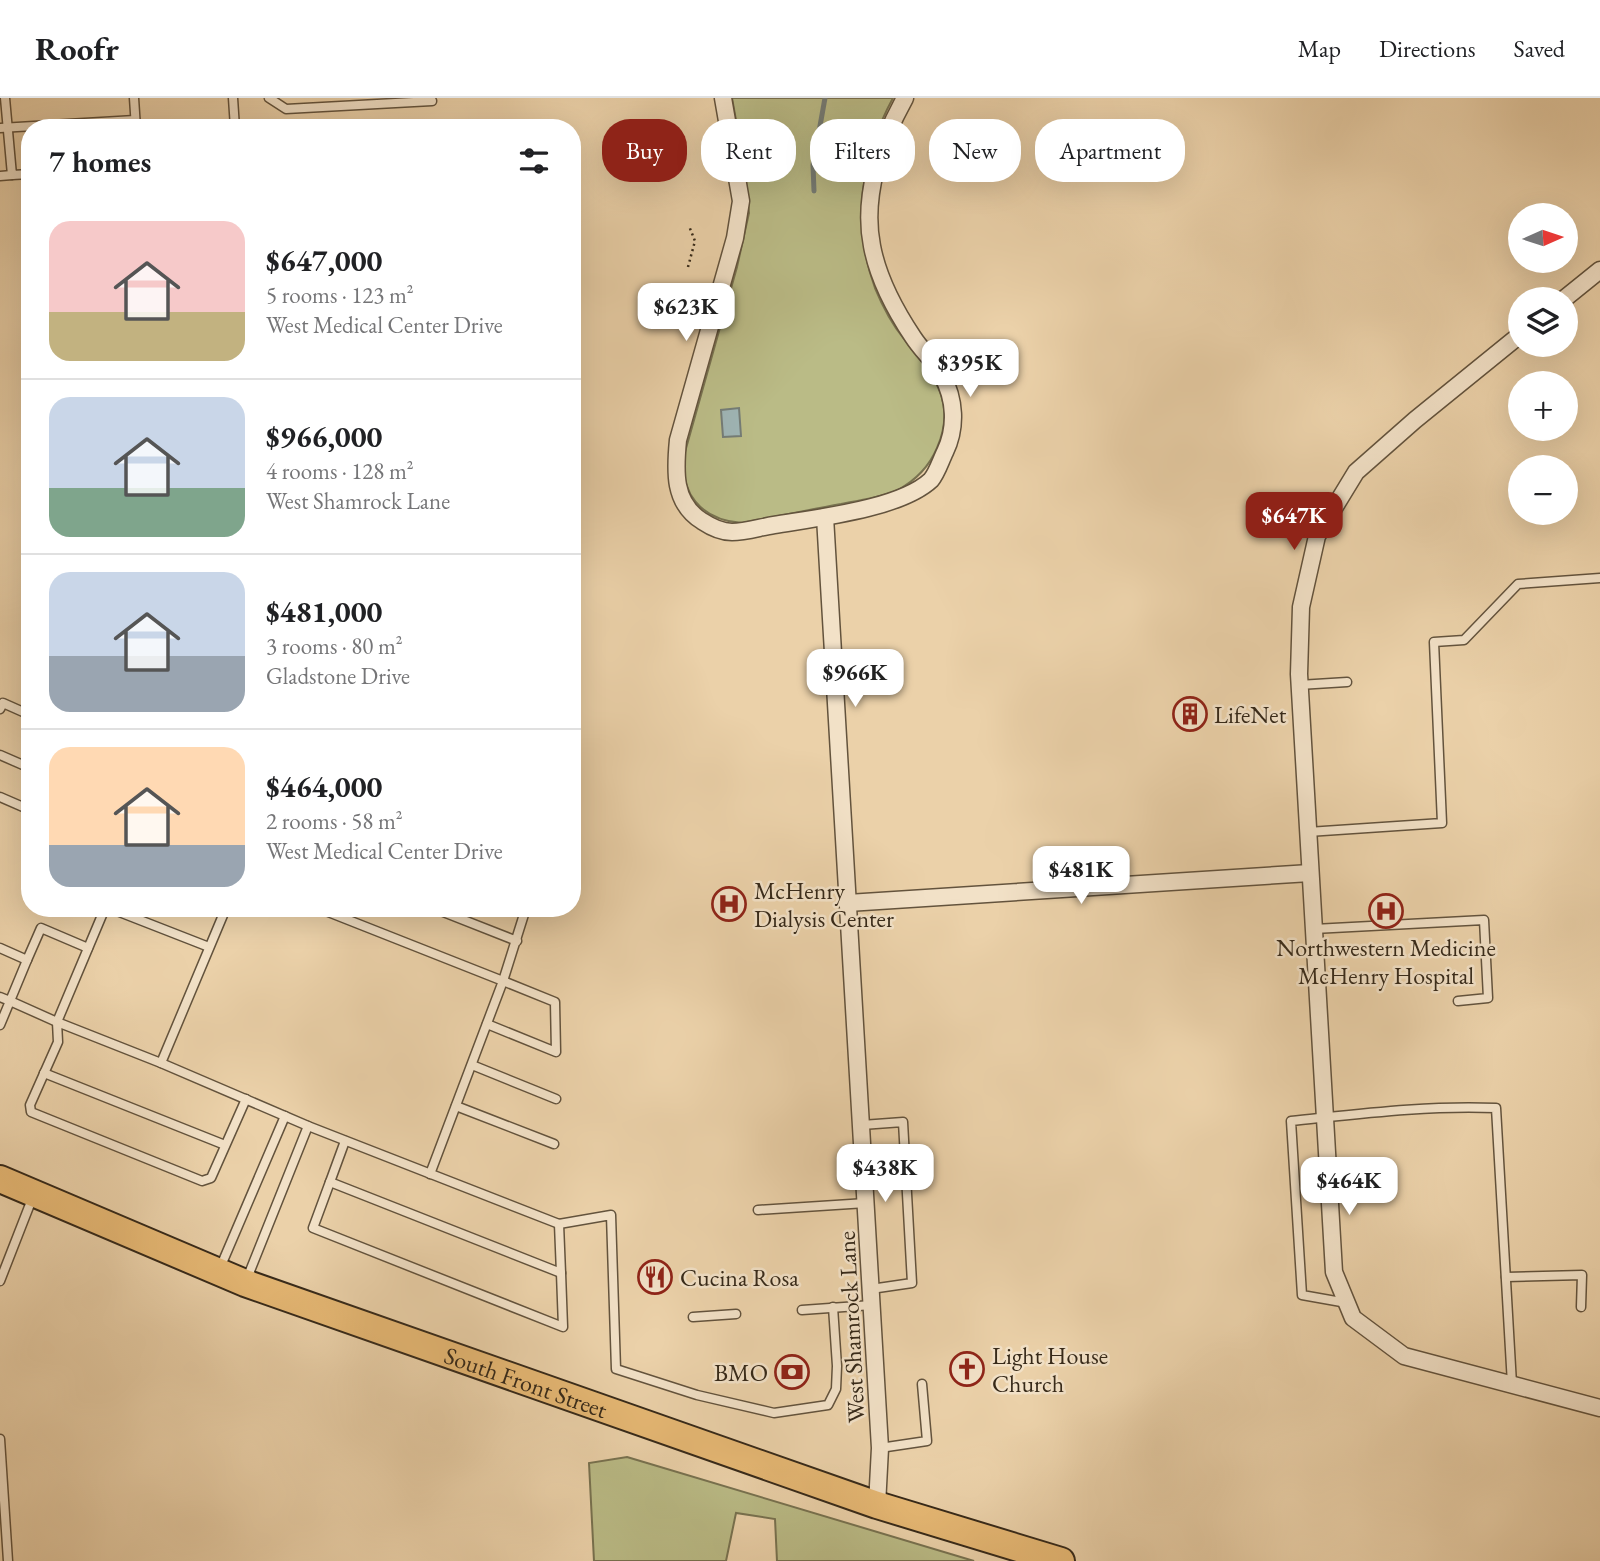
<!DOCTYPE html>
<html lang="en">
<head>
<meta charset="utf-8">
<style>
  :root { --surface:#fff; --page:#f6f6f6; --text:#202124; --muted:#757577; --line:#e0e0e0; --accent:#8f2418 }
  body { margin:0; font-family:"EB Garamond",serif; background:var(--page); color:var(--text); height:100vh; display:flex; flex-direction:column; font-size:26px; white-space:nowrap }
  * { box-sizing:border-box; margin:0 }
  p { font-size:23px; color:var(--muted) }
  .icon { flex:none; width:38px; height:38px; fill:none; stroke:currentColor; stroke-width:2; stroke-linecap:round; stroke-linejoin:round }
  .map { position:relative; flex:1; overflow:hidden }
  .sheet { position:absolute; left:21px; top:21px; width:560px; height:798px; display:flex; flex-direction:column; background:var(--surface); border-radius:28px; box-shadow:0 7px 28px #0002 }
  .sheet>* { flex:none }
  .guide { position:absolute; left:602px; top:21px; width:665px; height:63px; display:flex; gap:14px }
  .needle { width:46px; rotate:87deg }
  .buttons { position:absolute; left:1508px; top:105px; display:grid; gap:14px }
  .buttons a { display:grid; place-items:center; width:70px; height:70px; border-radius:50%; background:var(--surface); box-shadow:0 7px 28px #0002; font-size:35px }
  .price { position:absolute; translate:-50% -60px; padding:0 16px; border-radius:14px; background:#fff; color:#222; font-size:23px; line-height:46px; filter:drop-shadow(0 2px 4px #0008) }
  .price::after { content:''; position:absolute; left:50%; top:42px; width:21px; height:16px; margin-left:-10px; background:inherit; clip-path:polygon(0 0,100% 0,50% 100%) }
  .price.active { background:var(--accent); color:#fff }
  ul { padding:0; list-style:none }
  li { display:flex; align-items:center; gap:21px; height:175px; padding:0 28px }
  li+li { border-top:2px solid var(--line) }
  li span { display:grid; place-items:center; flex:none; width:196px; height:140px; border-radius:21px; color:#555 }
  li>.icon { margin-inline-start:auto }
  span .icon { width:84px; height:84px; fill:#fffc; stroke-width:1 }
  li b { font-size:30px }
  h2 { display:flex; justify-content:space-between; align-items:center; height:84px; padding:0 28px; font-size:30px }
  .chip { padding:0 24px; border-radius:28px; background:var(--surface); box-shadow:0 7px 28px #0002; font-size:24px; line-height:63px }
  .chip.active { background:var(--accent); color:#fff }
  header { display:flex; align-items:center; gap:42px; box-sizing:border-box; height:98px; padding:0 35px; background:var(--surface); border-bottom:2px solid var(--line) }
  header strong { font-size:33px }
  nav { display:flex; gap:38px; margin-inline-start:auto; font-size:24px }
  .map>svg:first-child { display:block }
</style>
</head>
<body>
<header>
<strong>Roofr</strong>
<nav><a>Map</a><a>Directions</a><a>Saved</a></nav>
</header>
<div class="map">
<svg width="1600" height="1463" viewBox="0 0 1600 1463">
  <rect width="100%" height="100%" fill="#ebd1a9"/>
  <filter id="stains"><feTurbulence type="fractalNoise" baseFrequency=".00286" numOctaves="4"/><feColorMatrix values="0 0 0 0 .2 0 0 0 0 .09 0 0 0 0 .02 0 0 0 .5 -.17"/></filter>
  <radialGradient id="worn" r=".72"><stop offset=".6" stop-color="#630" stop-opacity="0"/><stop offset="1" stop-color="#630" stop-opacity=".3"/></radialGradient>
  <g fill="#babb86" stroke="#787250" stroke-width="2">
    <path d="M732 0H893C861 59 851 125 875 190 882 207 892 226 904 241 931 275 958 302 937 350 929 369 916 382 898 392 881 400 860 402 841 406 808 412 775 419 742 425 701 422 678 395 685 354L737 169 749 115 745 72Z"/>
    <polygon points="627,1359 974,1463 777,1463 775,1421 736,1415 726,1463 594,1463 589,1365"/>
  </g>
  <polygon fill="#9eb4b4" stroke="#747c76" stroke-width="2" points="739,310 741,338 723,339 721,312"/>
  <g fill="none" stroke-linecap="round" stroke-linejoin="round">
    <polyline stroke="#747c76" stroke-width="5" points="814,93 813,67 825,0"/>
    <g stroke="#63533d" stroke-width="11">
      <g id="service">
        <polyline points="5,0 12,77 30,76"/>
        <polyline points="134,0 136,30"/>
        <polyline points="233,0 235,30"/>
        <polyline points="269,0 286,11 432,3"/>
        <polyline points="0,30 135,22"/>
        <polyline points="0,78 12,77"/>
        <polyline points="1299,587 1347,584"/>
        <polyline points="0,611 3,605 30,617"/>
        <polyline points="0,657 30,670"/>
        <polyline points="0,699 30,712"/>
        <polyline points="1308,734 1442,725 1434,544 1464,542 1518,486 1600,480"/>
        <polyline points="109,810 209,849"/>
        <polyline points="226,810 161,965 308,1028 559,1126 611,1117 616,1271 697,1297 774,1315 828,1307 836,1291 837,1268 833,1209"/>
        <polyline points="318,810 503,883 430,1076"/>
        <polyline points="433,810 517,843"/>
        <polyline points="1314,831 1484,822 1488,900 1458,903"/>
        <polyline points="0,850 27,862 10,903 57,924 105,810"/>
        <polyline points="27,862 41,830 88,850"/>
        <polyline points="0,899 10,903 0,927"/>
        <polyline points="487,926 556,954 555,904 503,883 526,810"/>
        <polyline points="161,965 57,924 58,944 30,1007 31,1014 202,1083 211,1080 246,1001"/>
        <polyline points="472,967 556,1001"/>
        <polyline points="44,975 225,1047"/>
        <polyline points="456,1008 554,1046"/>
        <polyline points="862,1027 903,1024 912,1185 871,1191"/>
        <polyline points="345,1043 330,1084 561,1175 559,1126"/>
        <polyline points="330,1084 313,1130 563,1229 561,1175"/>
        <polyline points="758,1112 866,1105"/>
        <polyline points="220,1170 285,1018"/>
        <polyline points="1506,1179 1582,1177 1581,1209"/>
        <polyline points="0,1183 32,1101"/>
        <polyline points="246,1183 308,1028"/>
        <path d="M1347 1205 1302 1197 1291 1023C1359 1016 1428 1007 1496 1010L1512 1286"/>
        <polyline points="802,1212 872,1207"/>
        <polyline points="693,1219 736,1216"/>
        <polyline points="0,1341 8,1463"/>
        <polyline points="880,1350 927,1343 922,1286"/>
      </g>
    </g>
    <g stroke="#63533d" stroke-width="19">
      <g id="minor">
        <path d="M723 0 741 103 735 140 678 342C675 373 673 405 702 423 711 429 721 434 732 434 745 434 761 429 774 427 816 420 900 411 931 382 937 375 941 362 945 354 957 329 955 301 942 277 935 264 922 253 913 239 895 212 878 180 872 148 862 98 881 43 905 0"/>
        <polyline points="1564,201 1600,172"/>
        <polyline points="1521,236 1415,322 1356,374 1317,438 1301,509 1299,576 1334,1174 1353,1220 1404,1258 1600,1310"/>
        <polyline points="825,419 880,1350 877,1407"/>
        <polyline points="848,805 1310,775"/>
      </g>
    </g>
    <g stroke="#362919" stroke-width="30">
      <g id="primary">
        <path id="s1" d="M0 1081 245 1185 877 1407 1061 1463"/>
      </g>
    </g>
    <polyline stroke="#362919" stroke-width="2.5" stroke-dasharray="2 3.5" stroke-linecap="butt" points="688,169 695,143 689,128"/>
    <use href="#service" stroke="#f2e1c7" stroke-width="8"/>
    <use href="#minor" stroke="#f2e1c7" stroke-width="16"/>
    <use href="#primary" stroke="#e6b874" stroke-width="26"/>
  </g>
  <defs>
    <g id="building-ring" transform="scale(1.75)"><circle r="9.5" fill="#f2e1c7" stroke="#8f2418" stroke-width="1.5"/><path d="M-4-6H4V6H1V3H-1V6H-4ZM-2.5-4.3h1.7v1.8h-1.7ZM.8-4.3h1.7v1.8H.8ZM-2.5-1h1.7V.8h-1.7ZM.8-1h1.7V.8H.8Z" fill="#8f2418"/></g>
    <g id="hospital-ring" transform="scale(1.75)"><circle r="9.5" fill="#f2e1c7" stroke="#8f2418" stroke-width="1.5"/><path d="M-5-5h3v3.5h4V-5h3V5h-3V1.5h-4V5h-3Z" fill="#8f2418"/></g>
    <g id="restaurant-ring" transform="scale(1.75)"><circle r="9.5" fill="#f2e1c7" stroke="#8f2418" stroke-width="1.5"/><path d="M-5-6h1v4h1v-4h1v4h1v-4h1v5L-1.5 .5V6h-2V.5L-5-1ZM5-6V6H3V1.5H1.5Q1.5-4 5-6Z" fill="#8f2418"/></g>
    <g id="church-ring" transform="scale(1.75)"><circle r="9.5" fill="#f2e1c7" stroke="#8f2418" stroke-width="1.5"/><path d="M-1.2-6h2.4v3.5h3.3v2.4h-3.3V6h-2.4V-.1h-3.3v-2.4h3.3Z" fill="#8f2418"/></g>
    <g id="bank-ring" transform="scale(1.75)"><circle r="9.5" fill="#f2e1c7" stroke="#8f2418" stroke-width="1.5"/><path d="M-6-4H6V4H-6ZM0-2.3a2.3 2.3 0 1 0 0 4.6a2.3 2.3 0 1 0 0-4.6Z" fill="#8f2418"/></g>
  </defs>
  <g fill-rule="evenodd">
    <use href="#building-ring" x="1190" y="616"/>
    <use href="#hospital-ring" x="729" y="806"/>
    <use href="#hospital-ring" x="1386" y="813"/>
    <use href="#restaurant-ring" x="655" y="1179"/>
    <use href="#church-ring" x="967" y="1271"/>
    <use href="#bank-ring" x="792" y="1274"/>
  </g>
  <g text-anchor="middle" dominant-baseline="central" stroke-width="5" stroke-linejoin="round" paint-order="stroke">
    <g font-size="24" fill="#362919" stroke="#f2e1c7" text-anchor="start">
      <text x="1214" y="616">LifeNet</text>
      <text x="754" y="792">McHenry<tspan x="754" dy="28">Dialysis Center</tspan></text>
      <text x="1386" y="849" text-anchor="middle">Northwestern Medicine<tspan x="1386" dy="28">McHenry Hospital</tspan></text>
      <text x="680" y="1179">Cucina Rosa</text>
      <text x="992" y="1257">Light House<tspan x="992" dy="28">Church</tspan></text>
      <text x="768" y="1274" text-anchor="end">BMO</text>
    </g>
    <g font-size="24" fill="#362919" stroke="#f2e1c7">
      <text transform="translate(851 1229) rotate(-93)">West Shamrock Lane</text>
      <text stroke="none"><textPath href="#s1" startOffset="564">South Front Street</textPath></text>
    </g>
  </g>
  <rect width="100%" height="100%" filter="url(#stains)"/>
  <rect width="100%" height="100%" fill="url(#worn)"/>
</svg>
<div class="buttons">
<a><svg class="needle" viewBox="-14 -14 28 28"><path d="M0-13l5 13h-10z" fill="#e53935"/><path d="M0 13l5-13h-10z" fill="#757577"/></svg></a>
<a><svg class="icon" aria-label="layers" viewBox="0 0 24 24"><path d="M12 4l9 5-9 5-9-5zM3 14l9 5 9-5"/></svg></a>
<a>+</a>
<a>−</a>
</div>
<b class="price" style="left:686px;top:245px">$623K</b>
<b class="price" style="left:970px;top:301px">$395K</b>
<b class="price active" style="left:1294px;top:454px">$647K</b>
<b class="price" style="left:855px;top:611px">$966K</b>
<b class="price" style="left:1081px;top:808px">$481K</b>
<b class="price" style="left:885px;top:1106px">$438K</b>
<b class="price" style="left:1349px;top:1119px">$464K</b>
<div class="guide">
<a class="chip active">Buy</a>
<a class="chip">Rent</a>
<a class="chip">Filters</a>
<a class="chip">New</a>
<a class="chip">Apartment</a>
</div>
<section class="sheet">
<h2>7 homes<svg class="icon" aria-label="filters" viewBox="0 0 24 24"><path d="M4 7h16M4 17h16"/><circle cx="9" cy="7" r="2"/><circle cx="15" cy="17" r="2"/></svg></h2>
<ul>
<li><span style="background:linear-gradient(#f6c9c9 65%,#c2b280 0)"><svg class="icon" aria-label="home" viewBox="0 0 24 24"><path d="M3 11l9-7 9 7M6 9v11h12V9"/></svg></span><div><b>$647,000</b><p>5 rooms · 123 m²</p><p>West Medical Center Drive</p></div></li>
<li><span style="background:linear-gradient(#c9d6e8 65%,#7fa58c 0)"><svg class="icon" aria-label="home" viewBox="0 0 24 24"><path d="M3 11l9-7 9 7M6 9v11h12V9"/></svg></span><div><b>$966,000</b><p>4 rooms · 128 m²</p><p>West Shamrock Lane</p></div></li>
<li><span style="background:linear-gradient(#c9d6e8 60%,#9aa5b1 0)"><svg class="icon" aria-label="home" viewBox="0 0 24 24"><path d="M3 11l9-7 9 7M6 9v11h12V9"/></svg></span><div><b>$481,000</b><p>3 rooms · 80 m²</p><p>Gladstone Drive</p></div></li>
<li><span style="background:linear-gradient(#ffd9b3 70%,#9aa5b1 0)"><svg class="icon" aria-label="home" viewBox="0 0 24 24"><path d="M3 11l9-7 9 7M6 9v11h12V9"/></svg></span><div><b>$464,000</b><p>2 rooms · 58 m²</p><p>West Medical Center Drive</p></div></li>
</ul>
</section>
</div>
</body>
</html>
